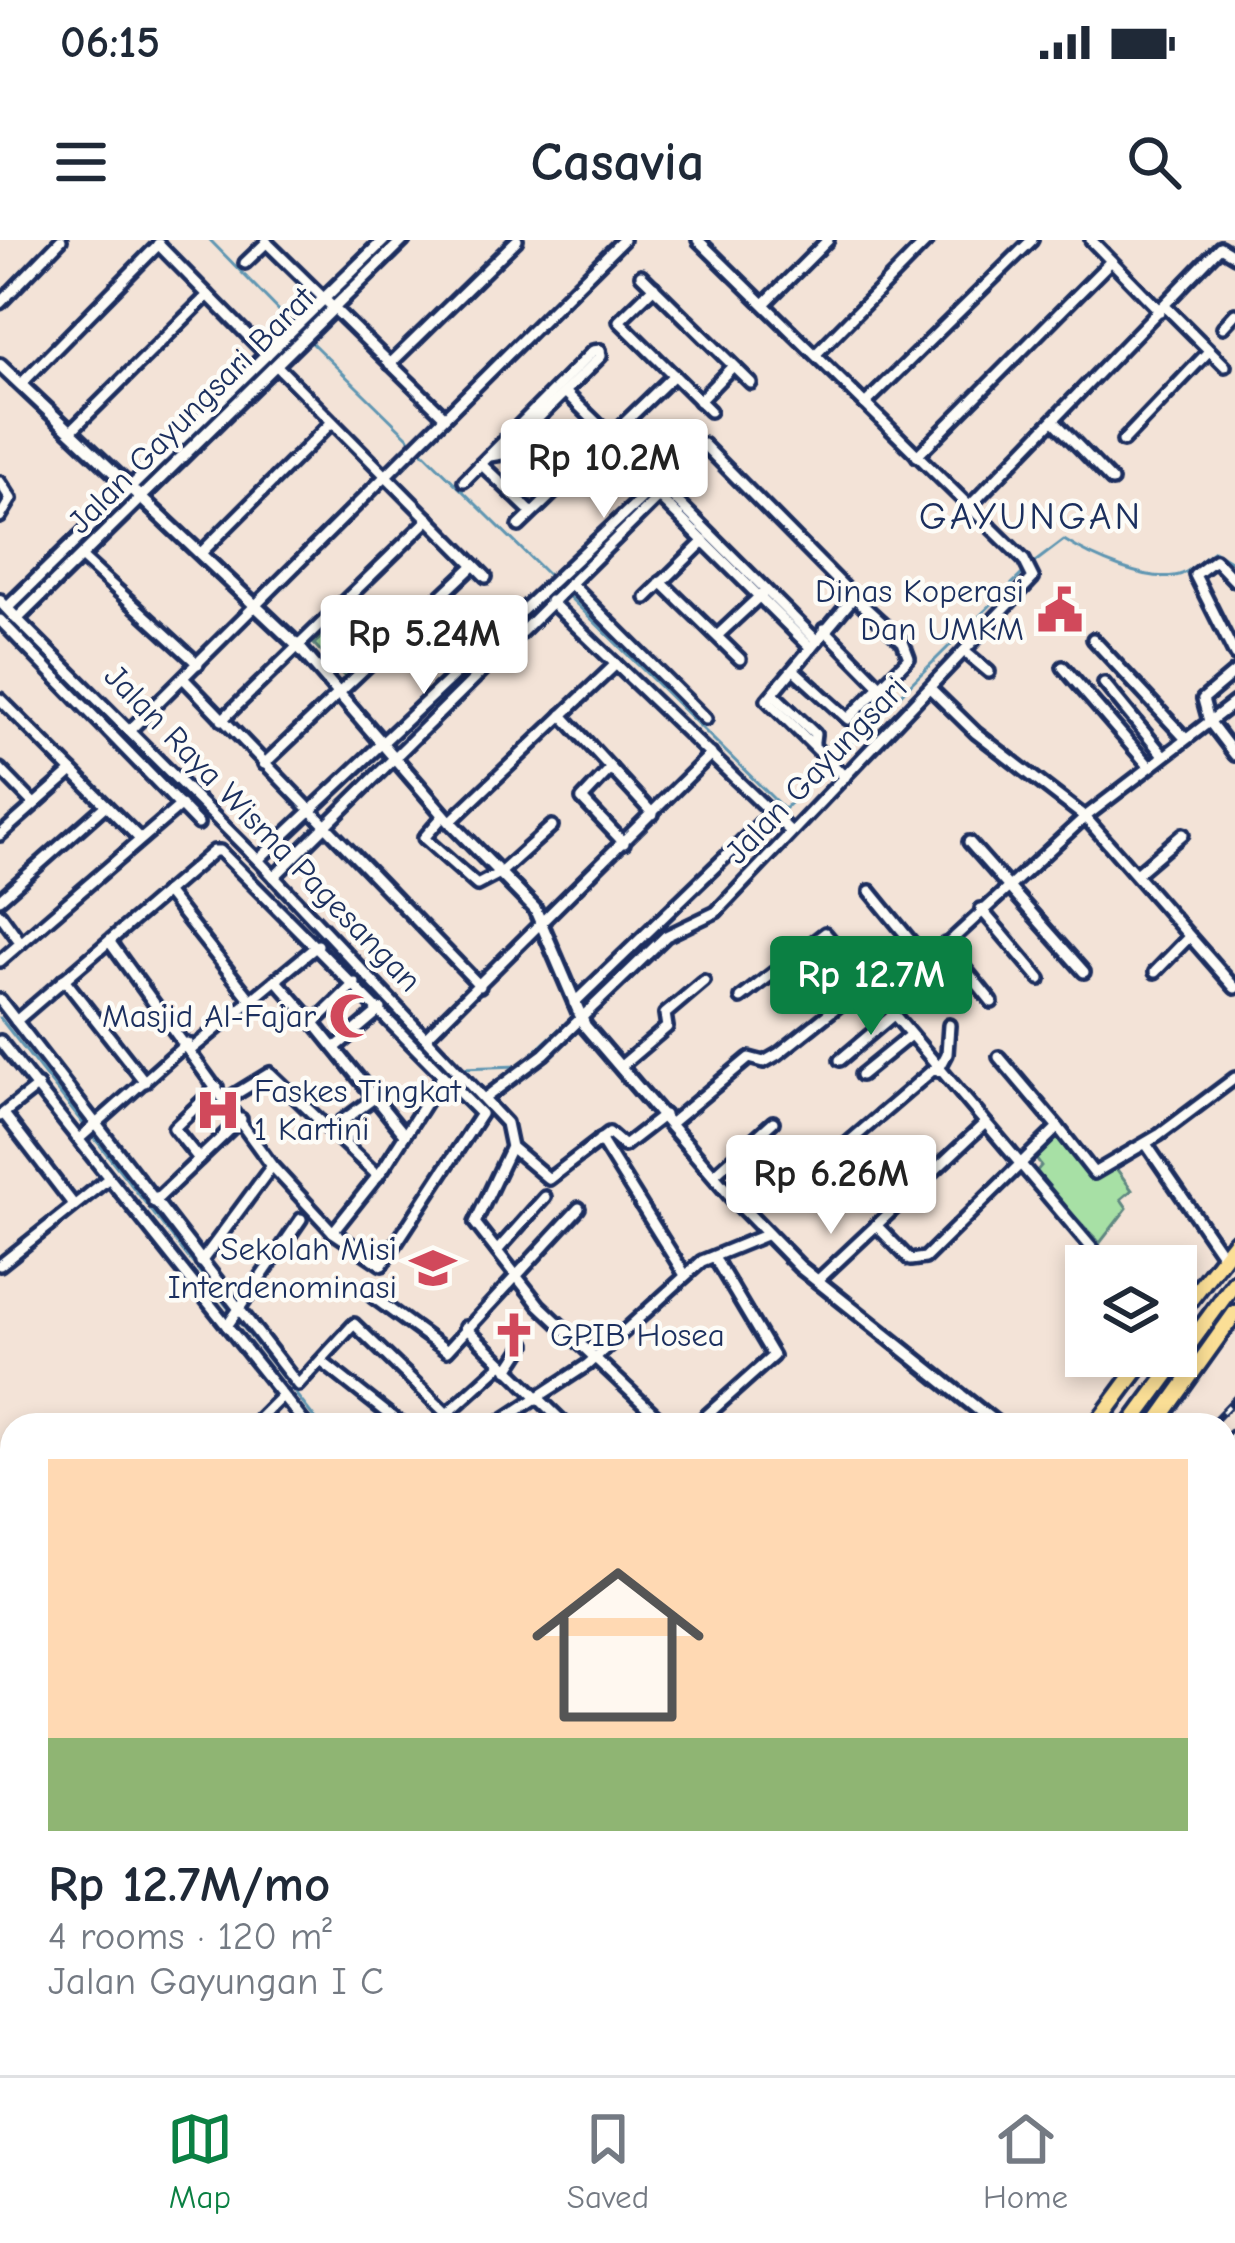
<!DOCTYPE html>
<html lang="en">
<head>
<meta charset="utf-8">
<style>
  :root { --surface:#fff; --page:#f2f2f3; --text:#1f2937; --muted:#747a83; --line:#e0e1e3; --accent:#0b8043 }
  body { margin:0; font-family:"Comic Neue",sans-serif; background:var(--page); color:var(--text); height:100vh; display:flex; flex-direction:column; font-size:45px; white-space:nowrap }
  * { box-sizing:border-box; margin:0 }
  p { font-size:39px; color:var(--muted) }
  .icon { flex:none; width:66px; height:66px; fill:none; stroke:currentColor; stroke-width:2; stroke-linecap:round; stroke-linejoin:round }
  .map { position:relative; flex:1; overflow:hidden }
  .details { position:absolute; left:0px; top:1173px; width:1236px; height:663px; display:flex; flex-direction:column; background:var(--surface); border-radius:36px 36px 0 0; box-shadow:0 6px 18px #0003 }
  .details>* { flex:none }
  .fabs { position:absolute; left:1065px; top:1005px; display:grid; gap:24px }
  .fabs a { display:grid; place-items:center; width:132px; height:132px; border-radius:0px; background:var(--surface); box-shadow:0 6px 18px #0003; font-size:60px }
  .price { position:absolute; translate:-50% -102px; padding:0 27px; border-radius:12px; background:#fff; color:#222; font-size:39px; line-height:78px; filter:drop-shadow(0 3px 6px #0008) }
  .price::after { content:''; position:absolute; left:50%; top:72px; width:36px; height:27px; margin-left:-18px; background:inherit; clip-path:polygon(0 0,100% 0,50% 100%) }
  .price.on { background:var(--accent); color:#fff }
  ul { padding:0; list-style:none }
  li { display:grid; align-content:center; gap:24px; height:636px; padding:0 48px }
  li span { display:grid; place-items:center; height:372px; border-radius:0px; color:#555 }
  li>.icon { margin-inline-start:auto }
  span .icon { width:216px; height:216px; fill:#fffc; stroke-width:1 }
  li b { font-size:51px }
  .status { display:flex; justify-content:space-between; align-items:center; height:84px; padding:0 60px; background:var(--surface); direction:ltr }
  .status svg { height:33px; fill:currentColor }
  header { display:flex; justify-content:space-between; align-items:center; height:156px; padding:0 48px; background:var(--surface); font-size:54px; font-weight:700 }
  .dock { display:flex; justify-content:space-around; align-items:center; height:168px; border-top:3px solid var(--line); background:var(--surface); font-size:33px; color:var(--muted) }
  .dock a { display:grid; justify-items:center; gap:6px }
  .dock .on { color:var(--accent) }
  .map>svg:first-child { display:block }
</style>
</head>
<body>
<div class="status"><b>06:15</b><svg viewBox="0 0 49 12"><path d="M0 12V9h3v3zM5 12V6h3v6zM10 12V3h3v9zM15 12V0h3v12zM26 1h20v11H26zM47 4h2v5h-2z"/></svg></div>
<header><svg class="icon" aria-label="menu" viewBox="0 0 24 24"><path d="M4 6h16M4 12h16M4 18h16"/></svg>Casavia<svg class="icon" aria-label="search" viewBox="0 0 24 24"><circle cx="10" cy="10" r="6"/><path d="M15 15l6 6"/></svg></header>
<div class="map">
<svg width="1235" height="1835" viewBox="0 0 1235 1835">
  <rect width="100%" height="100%" fill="#f3e3d7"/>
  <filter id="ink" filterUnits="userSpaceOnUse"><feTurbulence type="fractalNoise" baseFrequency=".00833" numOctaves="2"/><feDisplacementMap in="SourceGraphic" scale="24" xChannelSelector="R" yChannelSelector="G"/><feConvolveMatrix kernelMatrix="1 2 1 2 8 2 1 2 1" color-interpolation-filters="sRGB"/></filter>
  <g filter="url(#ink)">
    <g fill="#a7e0a5" stroke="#618882" stroke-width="3">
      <polygon points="336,384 350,391 367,415 345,437 314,404"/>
      <polygon points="1058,890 1093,937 1113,924 1132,950 1121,959 1127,968 1100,1003 1034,934 1041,926 1034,916"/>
    </g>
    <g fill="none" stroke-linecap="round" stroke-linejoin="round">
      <g stroke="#5f96b2" stroke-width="3">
        <polyline points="210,0 293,85"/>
        <polyline points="309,100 413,202"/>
        <polyline points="420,209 550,337"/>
        <path d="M1031 325 1064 300C1089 316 1152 346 1182 334 1193 329 1204 318 1214 311L1235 324"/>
        <polyline points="556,344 784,569"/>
        <polyline points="835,519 1024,332"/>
        <polyline points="779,574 828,526"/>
        <polyline points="582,767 772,581"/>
        <polyline points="0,778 320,1185"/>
        <polyline points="461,828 519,826 575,774"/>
        <polyline points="0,1467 12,1489"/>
        <polyline points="0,1818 5,1835"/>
      </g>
      <g stroke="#1b2f5e" stroke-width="18">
        <g id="minor">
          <polyline points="1091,0 1160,71"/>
          <polyline points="266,2 444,176"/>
          <polyline points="158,4 267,115"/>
          <polyline points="245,23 267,2"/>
          <polyline points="641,35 751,143"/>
          <polyline points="654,47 619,81 710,171"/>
          <polyline points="766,62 828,0"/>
          <polyline points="0,63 61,0"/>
          <polyline points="1165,66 1225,126"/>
          <polyline points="1223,87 1235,74"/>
          <polyline points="816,114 928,0"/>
          <polyline points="390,124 517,0"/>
          <polyline points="276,125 486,337"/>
          <polyline points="21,144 159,4"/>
          <polyline points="565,152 605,191"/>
          <polyline points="699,161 733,126"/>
          <polyline points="865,164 1032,0"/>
          <polyline points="1054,181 1112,241"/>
          <polyline points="617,190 674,135"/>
          <polyline points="71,191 208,55"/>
          <polyline points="620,201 607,206 602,194 617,190 620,201 654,236"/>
          <polyline points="1123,201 1209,111"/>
          <polyline points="611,208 647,244"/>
          <polyline points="490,216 502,214 601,116 600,110"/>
          <polyline points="917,216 1111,21"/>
          <polyline points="481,224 531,272"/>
          <circle cx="658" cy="247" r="12"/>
          <polyline points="666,238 703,204 854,357 767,460 845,537"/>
          <polyline points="464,241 593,111 600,110"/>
          <polyline points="0,242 11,259 0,277"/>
          <polyline points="669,253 817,401"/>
          <polyline points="661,259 811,408"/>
          <polyline points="968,268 1220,7 1235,16"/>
          <polyline points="519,286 604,204"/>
          <polyline points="201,313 332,182"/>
          <polyline points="81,317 198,424"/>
          <polyline points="1235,341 1215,320 1195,335 1235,415"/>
          <polyline points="661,342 740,419"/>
          <polyline points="570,343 706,479"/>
          <polyline points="646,358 704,301"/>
          <polyline points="550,361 791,592"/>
          <polyline points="17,379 258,620 506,883 511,907 475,983 539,1065 666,1185"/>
          <polyline points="0,380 198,584"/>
          <polyline points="824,389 882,448"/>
          <polyline points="717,396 762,354"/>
          <polyline points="1093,399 1185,498"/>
          <polyline points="964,411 989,432"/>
          <polyline points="1063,427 1149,526"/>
          <polyline points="795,431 848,479 909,418 903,402 854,357"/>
          <polyline points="1235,432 1203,459 1209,481 1235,515"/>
          <polyline points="183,438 480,746"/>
          <polyline points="1104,443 1163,515"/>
          <polyline points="932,450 976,493 1085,577 1235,748"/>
          <polyline points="773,454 815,494 814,502"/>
          <polyline points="0,459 140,599"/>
          <polyline points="562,475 653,574"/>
          <polyline points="222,480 429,279"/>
          <polyline points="131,489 623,0"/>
          <polyline points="264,524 474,325"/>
          <polyline points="611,528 582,559 624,603"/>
          <polyline points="0,529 34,564"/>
          <polyline points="444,575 424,598 477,645 500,633 552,586"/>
          <polyline points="450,582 616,424"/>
          <polyline points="0,595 72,531"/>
          <polyline points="969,602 1084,732"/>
          <polyline points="258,620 648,252"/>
          <polyline points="1136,634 1183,594"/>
          <polyline points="274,637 656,259"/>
          <polyline points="870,651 927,721"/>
          <polyline points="166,652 251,760"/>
          <polyline points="0,659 106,565"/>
          <polyline points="981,669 1040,739"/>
          <polyline points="0,674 21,703"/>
          <polyline points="945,704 992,762"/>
          <polyline points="0,721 181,565"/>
          <polyline points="1155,732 1189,697"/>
          <polyline points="64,739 145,842"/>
          <polyline points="276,740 314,783 355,743"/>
          <polyline points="741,758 825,693 1107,1026"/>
          <polyline points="0,760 298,1145 354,1084 447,1174 502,1124"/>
          <polyline points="574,763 772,572"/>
          <polyline points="882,764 1085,577 1235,462"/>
          <path d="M16 781C82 724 148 667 214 611H220L481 874 382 1025 333 992 272 926 109 701"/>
          <polyline points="314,783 404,894"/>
          <polyline points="428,795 711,514"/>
          <polyline points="0,801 306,1185"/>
          <polyline points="336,807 381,769"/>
          <polyline points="192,809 318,705"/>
          <polyline points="840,820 892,776"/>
          <polyline points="620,827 667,787 665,774 704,741"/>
          <polyline points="938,831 947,814 949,785"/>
          <polyline points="861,835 909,796"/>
          <polyline points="485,858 544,814 666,696 716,672 1033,338 1024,320 698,0"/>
          <polyline points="226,860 270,833 378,936"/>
          <polyline points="4,874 73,964"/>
          <polyline points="0,876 38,846"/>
          <polyline points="671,883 749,818 764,822 778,814 867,743"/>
          <polyline points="1058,887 1094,933 1159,895 1235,838"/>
          <polyline points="330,890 374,858"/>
          <polyline points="79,899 187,803"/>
          <polyline points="600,899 685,1035"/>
          <polyline points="1146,904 1223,1016"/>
          <polyline points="511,907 549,939 609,893 624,906 664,875"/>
          <polyline points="199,919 174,888 217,847"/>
          <polyline points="827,921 935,828"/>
          <polyline points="863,932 897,966"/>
          <polyline points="714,935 773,882"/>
          <polyline points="154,962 241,879"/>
          <polyline points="876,985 910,1020 925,1018 1058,887 999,817"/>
          <polyline points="333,992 383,929 442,837"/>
          <polyline points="497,1011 545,957"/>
          <polyline points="201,1022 272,926"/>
          <polyline points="0,1025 109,938"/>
          <polyline points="817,1041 983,885"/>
          <polyline points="373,1057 447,1111 579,968"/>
          <polyline points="227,1086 301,979"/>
          <polyline points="465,1087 566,1185"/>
          <polyline points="321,1121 402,1185"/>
          <polyline points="508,1130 525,1104"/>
          <polyline points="253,1185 282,1156"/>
          <polyline points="495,1185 587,1125 702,1021 768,994"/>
          <polyline points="696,1185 773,1116 714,1017"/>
          <polyline points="12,1451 5,1465 12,1475"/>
          <polyline points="1224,1588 1235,1596"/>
          <polyline points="1224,1702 1235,1686"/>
          <polyline points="0,1718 12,1724"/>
          <polyline points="0,1789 13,1835"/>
          <polyline points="41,1824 49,1835"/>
          <polyline points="141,1824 153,1835"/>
          <polyline points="262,1824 286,1835"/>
          <polyline points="1079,1824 1094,1835"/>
          <polyline points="124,1835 136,1824"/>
          <polyline points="440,1835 499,1835"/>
          <polyline points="893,1835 900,1824"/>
        </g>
      </g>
      <g stroke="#1b2f5e" stroke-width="20">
        <g id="tertiary">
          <polyline points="0,125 298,406 450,582 535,669 585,786 730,955 800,1027 998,1185"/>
          <polyline points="0,361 17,379 403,0"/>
          <polyline points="7,368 384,0"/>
        </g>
      </g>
      <g stroke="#1b2f5e" stroke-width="21">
        <g id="secondary">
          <polyline points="1224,1211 1235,1198"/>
          <polyline points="740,1835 748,1824"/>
        </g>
      </g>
      <g stroke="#1b2f5e" stroke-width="22">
        <g id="trunk">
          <polyline points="1176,1078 1235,1002"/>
          <polyline points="1096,1185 1147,1116"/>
          <polyline points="1130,1185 1235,1042"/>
          <polyline points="1155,1185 1235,1073"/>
          <polyline points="0,1640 12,1651"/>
          <polyline points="0,1696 12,1706"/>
          <polyline points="161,1824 177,1835"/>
          <polyline points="245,1824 263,1835"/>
          <polyline points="626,1835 636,1824"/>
          <polyline points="661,1835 671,1824"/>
          <polyline points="678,1835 686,1824"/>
          <polyline points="696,1835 703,1824"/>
        </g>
      </g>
      <g stroke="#1b2f5e" stroke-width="24">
        <g id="motorway">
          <polyline points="0,1652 12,1664"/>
          <polyline points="0,1681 12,1692"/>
          <polyline points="183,1824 198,1835"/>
          <polyline points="220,1824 236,1835"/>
        </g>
      </g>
      <use href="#minor" stroke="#fdfcf7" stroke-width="9"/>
      <use href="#tertiary" stroke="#fdfcf7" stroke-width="10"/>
      <use href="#secondary" stroke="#fdfcf7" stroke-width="12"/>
      <use href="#trunk" stroke="#fbdf96" stroke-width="14"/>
      <use href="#motorway" stroke="#fbdf96" stroke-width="15"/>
      <g stroke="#1b2f5e" stroke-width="8">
        <g id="rail">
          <polyline points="1210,1185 1235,1159"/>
          <polyline points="708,1835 715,1824"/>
        </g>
      </g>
      <use href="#rail" stroke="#fdfcf7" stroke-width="3" stroke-dasharray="9" stroke-linecap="butt"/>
    </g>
  </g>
  <defs>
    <g id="civic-bare" transform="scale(3.6)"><path d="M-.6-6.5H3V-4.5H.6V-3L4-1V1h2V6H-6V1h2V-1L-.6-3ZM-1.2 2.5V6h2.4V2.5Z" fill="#d1495b" stroke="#fdfcf7" stroke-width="2.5" paint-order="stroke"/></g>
    <g id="mosque-bare" transform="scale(3.6)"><path d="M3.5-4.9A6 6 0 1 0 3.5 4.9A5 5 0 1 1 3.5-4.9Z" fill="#d1495b" stroke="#fdfcf7" stroke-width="2.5" paint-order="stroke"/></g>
    <g id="hospital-bare" transform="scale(3.6)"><path d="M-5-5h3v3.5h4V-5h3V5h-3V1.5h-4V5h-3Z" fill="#d1495b" stroke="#fdfcf7" stroke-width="2.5" paint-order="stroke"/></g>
    <g id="university-bare" transform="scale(3.6)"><path d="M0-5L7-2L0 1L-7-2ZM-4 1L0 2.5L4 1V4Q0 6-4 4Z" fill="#d1495b" stroke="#fdfcf7" stroke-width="2.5" paint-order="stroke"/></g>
    <g id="church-bare" transform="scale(3.6)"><path d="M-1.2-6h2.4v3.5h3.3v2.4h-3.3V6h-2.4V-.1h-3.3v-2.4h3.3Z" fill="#d1495b" stroke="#fdfcf7" stroke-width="2.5" paint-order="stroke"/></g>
  </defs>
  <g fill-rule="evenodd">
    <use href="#civic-bare" x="1060" y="370"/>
    <use href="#mosque-bare" x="352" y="776"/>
    <use href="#hospital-bare" x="218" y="870"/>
    <use href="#university-bare" x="433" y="1028"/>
    <use href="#church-bare" x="514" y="1095"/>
  </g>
  <g text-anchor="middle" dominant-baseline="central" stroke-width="9" stroke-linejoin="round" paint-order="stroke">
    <g font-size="33" fill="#1b2f5e" stroke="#fdfcf7">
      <text transform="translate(191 170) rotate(-45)">Jalan Gayungsari Barat</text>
      <text transform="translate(816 530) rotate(-46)">Jalan Gayungsari</text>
      <text transform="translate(263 588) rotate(46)">Jalan Raya Wisma Pagesangan</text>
    </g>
    <g font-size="33" fill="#1b2f5e" stroke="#fdfcf7" text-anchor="end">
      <text x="1024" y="351">Dinas Koperasi<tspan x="1024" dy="38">Dan UMKM</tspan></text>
      <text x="316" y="776">Masjid Al-Fajar</text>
      <text x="254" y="851" text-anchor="start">Faskes Tingkat<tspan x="254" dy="38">1 Kartini</tspan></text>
      <text x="397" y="1009">Sekolah Misi<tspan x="397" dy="38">Interdenominasi</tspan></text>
      <text x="550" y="1095" text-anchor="start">GPIB Hosea</text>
    </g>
    <g font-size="39" letter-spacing="3" fill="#1b2f5e" stroke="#fdfcf7">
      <text x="1031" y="276">GAYUNGAN</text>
    </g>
  </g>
</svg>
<div class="fabs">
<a><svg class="icon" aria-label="layers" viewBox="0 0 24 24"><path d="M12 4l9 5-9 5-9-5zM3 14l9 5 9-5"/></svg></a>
</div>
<b class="price" style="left:604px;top:281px">Rp 10.2M</b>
<b class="price" style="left:424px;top:457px">Rp 5.24M</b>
<b class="price on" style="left:871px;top:798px">Rp 12.7M</b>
<b class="price" style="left:831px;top:997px">Rp 6.26M</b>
<section class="details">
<ul>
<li><span style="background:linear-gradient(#ffd9b3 75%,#8fb573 0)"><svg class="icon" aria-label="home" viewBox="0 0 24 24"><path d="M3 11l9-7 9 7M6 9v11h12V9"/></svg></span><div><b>Rp 12.7M/mo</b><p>4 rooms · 120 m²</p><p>Jalan Gayungan I C</p></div></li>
</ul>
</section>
</div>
<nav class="dock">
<a class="on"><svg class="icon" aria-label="map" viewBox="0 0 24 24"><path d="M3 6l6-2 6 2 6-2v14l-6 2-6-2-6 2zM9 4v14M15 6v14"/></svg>Map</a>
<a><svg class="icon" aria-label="saved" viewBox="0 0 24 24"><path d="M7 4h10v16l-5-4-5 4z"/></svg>Saved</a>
<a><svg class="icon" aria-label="home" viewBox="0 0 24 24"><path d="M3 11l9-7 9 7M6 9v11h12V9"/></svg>Home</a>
</nav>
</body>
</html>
